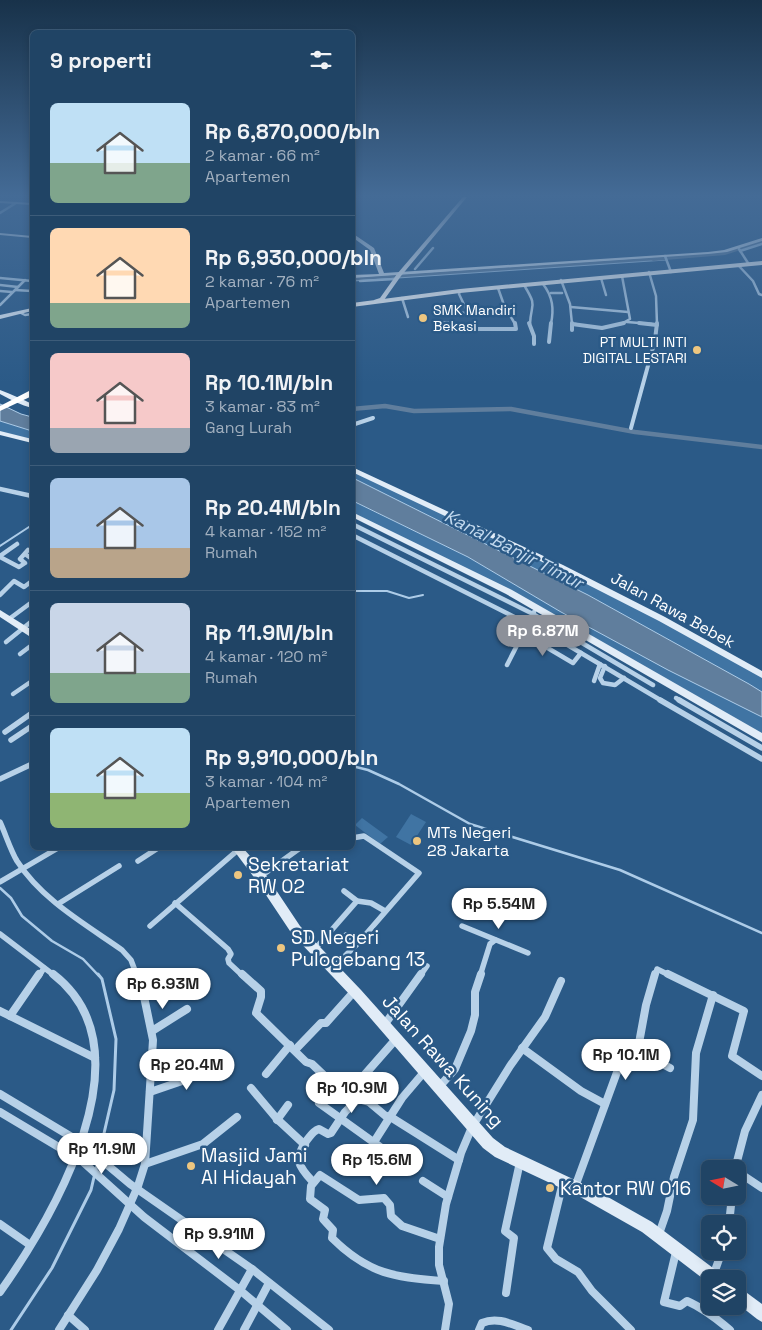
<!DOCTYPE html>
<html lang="id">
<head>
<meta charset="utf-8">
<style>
  :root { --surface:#204465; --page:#284b6b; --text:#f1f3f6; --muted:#a2b0bf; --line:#3d5c79; --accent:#8c9099 }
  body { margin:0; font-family:"Space Grotesk",sans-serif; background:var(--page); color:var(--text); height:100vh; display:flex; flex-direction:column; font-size:19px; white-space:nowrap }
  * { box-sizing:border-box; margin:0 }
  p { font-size:16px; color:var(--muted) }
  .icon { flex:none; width:28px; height:28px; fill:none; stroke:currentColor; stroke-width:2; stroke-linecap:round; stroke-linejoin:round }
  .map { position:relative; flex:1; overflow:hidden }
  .side { position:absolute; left:30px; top:30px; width:325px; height:820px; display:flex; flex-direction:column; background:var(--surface); border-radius:8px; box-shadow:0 2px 8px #0003,0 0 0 1px var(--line) }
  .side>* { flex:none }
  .needle { width:32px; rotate:280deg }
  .controls { position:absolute; left:701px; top:1160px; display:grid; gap:10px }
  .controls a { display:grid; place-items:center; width:45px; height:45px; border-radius:8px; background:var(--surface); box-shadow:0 2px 8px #0003,0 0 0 1px var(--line); font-size:25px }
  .price { position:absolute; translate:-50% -42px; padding:0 11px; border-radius:18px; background:#fff; color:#222; font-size:16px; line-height:32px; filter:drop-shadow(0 1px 2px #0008) }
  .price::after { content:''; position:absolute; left:50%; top:30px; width:15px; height:11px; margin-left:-8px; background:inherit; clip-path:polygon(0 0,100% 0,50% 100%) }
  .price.current { background:var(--accent); color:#fff }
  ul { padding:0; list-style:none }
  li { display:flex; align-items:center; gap:15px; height:125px; padding:0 20px }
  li+li { border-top:1px solid var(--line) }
  li span { display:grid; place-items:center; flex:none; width:140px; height:100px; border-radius:8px; color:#555 }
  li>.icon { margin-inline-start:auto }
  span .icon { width:60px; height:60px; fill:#fffc; stroke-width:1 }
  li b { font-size:21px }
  h2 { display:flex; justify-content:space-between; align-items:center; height:60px; padding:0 20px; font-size:21px }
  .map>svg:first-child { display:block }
</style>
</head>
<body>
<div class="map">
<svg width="762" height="1330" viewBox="0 0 762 1330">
  <rect width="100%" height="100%" fill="#2b5a87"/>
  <g fill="#4074a3">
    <polygon points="0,421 32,431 32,441 0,433"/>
    <polygon points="353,469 582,577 762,675 762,692 592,597 353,478"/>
    <polygon points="352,501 468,557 534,596 762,717 762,738 557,619 353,514"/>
    <polygon points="411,814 426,822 411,845 396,837"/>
    <polygon points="362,818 388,837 380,844 355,825"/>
  </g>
  <g fill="#607e9d" stroke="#adcce8">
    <polygon points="665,256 666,260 353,281 353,277"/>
    <polygon points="0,404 21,414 32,417 32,431 0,421"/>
    <polygon points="353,478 588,595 749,684 762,692 762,717 668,670 561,612 468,557 353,501"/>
  </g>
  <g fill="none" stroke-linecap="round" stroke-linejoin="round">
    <g stroke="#adcce8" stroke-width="2">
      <polyline points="0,546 32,525"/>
      <polyline points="352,591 387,591 409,598 423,595"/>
    </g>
    <g stroke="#adcce8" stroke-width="2.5">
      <polyline points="352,766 368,770 399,784 470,824 620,870 762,933"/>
      <polyline points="0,888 11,898 22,916 52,941 83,959 99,976"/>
    </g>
    <g stroke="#adcce8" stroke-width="3">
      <polyline points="98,974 102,979 116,1039 114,1090 99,1155"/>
      <polyline points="96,1170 98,1160"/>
      <polyline points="11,1330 52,1268 91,1190 94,1177"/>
    </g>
    <polyline stroke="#607e9d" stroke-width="4.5" points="352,409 385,406 414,411 511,409 635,432 762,447"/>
    <polygon fill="#607e9d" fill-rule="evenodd" points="762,239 762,243 725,255 653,261 650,259 653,257 724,251"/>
    <g stroke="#b7d1e8" stroke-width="2.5">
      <polyline points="0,213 16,203"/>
      <polyline points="739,249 748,263"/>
      <polyline points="740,251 762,244"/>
      <polyline points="665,256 671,272"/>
      <polyline points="738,265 753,281 759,294 762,295"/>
      <polyline points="415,269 433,248"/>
      <polyline points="649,272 656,296 657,324"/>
      <polyline points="0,278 32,281"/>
      <polyline points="601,278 606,295"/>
      <polyline points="561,280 570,304 572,324"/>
      <polyline points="360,281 395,279"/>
      <path d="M543 284C553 297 554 309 551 324"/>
      <polyline points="0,285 18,287"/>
      <path d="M524 285C538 308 531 302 530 324"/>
      <polyline points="498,288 504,305 515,324"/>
      <polyline points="15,290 32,291"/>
      <polyline points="0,291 12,292"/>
      <polyline points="551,293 562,293"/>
      <polyline points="402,298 408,317"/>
      <polyline points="0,305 25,280"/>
      <polyline points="571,307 628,312"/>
      <polyline points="452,312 468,313 459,294 460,291"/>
      <polyline points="21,313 25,315 32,314"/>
      <polyline points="468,313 508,313"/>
      <polyline points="627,322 652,324"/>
      <polyline points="437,323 454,324"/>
      <polyline points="572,324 576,324"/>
      <polyline points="621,324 630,319 622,276"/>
    </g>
    <g stroke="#b7d1e8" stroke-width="4">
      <polyline points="441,323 454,324 456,329 516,329 515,323"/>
      <polyline points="529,323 534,336 534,344"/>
      <polyline points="639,323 657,325"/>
      <polyline points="572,324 602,328 624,323"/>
      <polyline points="572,330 572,323"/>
      <polyline points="549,342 551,323"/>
      <polyline points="352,425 373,418"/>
      <polyline points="631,428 655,340 657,323"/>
    </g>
    <g stroke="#b7d1e8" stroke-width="4.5">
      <polyline points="0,489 32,496"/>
      <polyline points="352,524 533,614 653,685"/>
      <polyline points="352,535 554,637 662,701"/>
      <polyline points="25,554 32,559"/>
      <polyline points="0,556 17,544"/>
      <polyline points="0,557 19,567 25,563 20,559 28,550"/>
      <polyline points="0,595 14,581 24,587 32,581"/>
      <polyline points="9,619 32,602"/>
      <polyline points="524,634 573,663 581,653"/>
      <polyline points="6,642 32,621"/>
      <polyline points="20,654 32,645"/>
      <polyline points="507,665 534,612"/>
      <polyline points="605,666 600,678 603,683 615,685 624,678"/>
      <polyline points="594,681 600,664"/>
      <polyline points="13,694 32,681"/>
      <polyline points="676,698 681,701"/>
    </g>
    <g stroke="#b7d1e8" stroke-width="5.5">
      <polyline points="660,700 762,759"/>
      <polyline points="679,700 762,748"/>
      <polyline points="5,732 32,713"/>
      <polyline points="11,740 32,726"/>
      <polyline points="0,779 32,764"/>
      <path d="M0 822C6 835 10 849 17 861 42 900 85 924 122 950L131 960 137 976"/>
      <polyline points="138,861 158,848"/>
      <polyline points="261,876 300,848"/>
      <polyline points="0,882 58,848"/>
      <polyline points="344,891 357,901 371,903 385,911"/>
      <polyline points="175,903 228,949 231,954 228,959 229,963 243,976"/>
      <polyline points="58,904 119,866"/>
      <polyline points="150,926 239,849"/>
      <polyline points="462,926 528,953"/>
      <polyline points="0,934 55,976"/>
      <polyline points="346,935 356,945"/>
      <polyline points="315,949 357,901"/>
      <polyline points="333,968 360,941 419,873 364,836 352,838"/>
      <polyline points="39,976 44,968"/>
      <polyline points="420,976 427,966"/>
      <polyline points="480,976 490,944 495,940"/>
      <polyline points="655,976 657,969 671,976"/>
    </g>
    <g stroke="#b7d1e8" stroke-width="8">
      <polyline points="242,974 261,991 261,997 256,1013 306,1062 312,1064 352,1102"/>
      <polyline points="668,974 744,1011 732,1056 762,1076"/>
      <polyline points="0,1011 95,1058"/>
      <polyline points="10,1016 39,974"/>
      <polyline points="385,1024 421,974"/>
      <polyline points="152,1031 187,1009"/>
      <polyline points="522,1048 581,1091 605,1104"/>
      <polyline points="633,1048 670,1068"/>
      <polyline points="295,1050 321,1023 326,1023 351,995 357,994"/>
      <polyline points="266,1074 290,1045"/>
      <polyline points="439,1087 455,1069 471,1031 475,1015 475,992 481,974"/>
      <polyline points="251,1088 277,1119 305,1145"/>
      <polyline points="150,1092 185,1080 208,1060"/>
      <polyline points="0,1094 80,1142 130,1184 252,1269 329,1330"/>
      <polyline points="359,1098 361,1092 360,1080 396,1039"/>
      <polyline points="319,1103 390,1154"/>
      <polyline points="0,1112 82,1161 144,1217 241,1291 287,1330"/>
      <polyline points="389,1116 459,1160"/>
      <polyline points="277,1120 288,1105"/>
      <polyline points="374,1142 402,1098 425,1071"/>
      <polyline points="145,1164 203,1144 237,1117"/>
      <polyline points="735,1169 745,1131 762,1095"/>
      <polyline points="738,1172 762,1188"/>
      <polyline points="423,1181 448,1197"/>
      <path d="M313 1182C298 1166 293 1159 307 1140 311 1135 313 1131 319 1129L328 1134 331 1133 345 1112 358 1099 369 1102 388 1118"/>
      <polyline points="563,1182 547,1248 556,1259 578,1272 592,1291 631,1330"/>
      <polyline points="575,1187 620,1064 629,1050 639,1043 646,1005 655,974"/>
      <polyline points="0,1224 30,1245"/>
      <polyline points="729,1224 732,1196"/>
      <polyline points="659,1234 667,1211 674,1177 693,1120 696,1053 713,995"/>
      <path d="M440 1239 402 1226 391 1216 390 1205 384 1198 359 1200 320 1175 311 1186 310 1199 325 1210 323 1219 333 1230 332 1238C368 1274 396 1278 444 1281"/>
      <path d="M676 1252 664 1302 680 1306 687 1301C703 1308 717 1319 730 1330"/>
      <polyline points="713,1276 722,1251"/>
      <path d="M0 1292C53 1217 152 1050 53 974"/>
      <polyline points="506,1293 514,1238 505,1231 520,1162"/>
      <polyline points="68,1315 85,1330"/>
      <polyline points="59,1330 97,1270 119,1229 138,1186 145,1164 153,1040 142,987 137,974"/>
      <polyline points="218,1330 252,1269"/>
      <polyline points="244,1330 269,1283"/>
      <polyline points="445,1330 449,1304 439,1265 439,1247 446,1204 461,1153 472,1127 510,1066 545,1017 561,981"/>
      <path d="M479 1330 482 1323C498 1316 513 1325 528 1330"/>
    </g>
    <g fill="#e1ecf7" fill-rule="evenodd">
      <polygon points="0,201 32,203 32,205 0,203"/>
      <polygon points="0,233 32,236 32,238 0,235"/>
      <polygon points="352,233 374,248 384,273 708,252 724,250 762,238 762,241 727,252 708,254 352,278 352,275 379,274 370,250 352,237"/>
      <polygon points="32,308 32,311 0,319 0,315"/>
      <path d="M0 390C11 394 22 399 32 404V408C21 405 11 400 0 394Z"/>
      <polygon points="0,431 32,439 32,443 0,435"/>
      <polygon points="352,467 563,565 665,617 762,671 762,678 659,621 557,569 352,472"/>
      <polygon points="352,512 512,590 762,733 762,742 506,594 352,517"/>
      <polygon points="0,610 32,630 32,637 29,636 0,617"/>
      <polygon points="232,848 243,848 264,872 300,926 361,990 493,1138 505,1147 592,1188 652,1222 721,1274 723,1279 710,1279 710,1284 642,1232 582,1198 495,1157 483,1148 353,998 292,934 256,880"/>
      <polygon points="738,1288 743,1290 762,1304 762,1322 757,1319 738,1304"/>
    </g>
    <polygon fill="#f9fbfe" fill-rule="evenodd" points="463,197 467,197 401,276 384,300 374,302 374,300 380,298 397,274"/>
    <g fill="#fff" fill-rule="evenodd">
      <polygon points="762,261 762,265 460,293 352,307 352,303 460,289"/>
      <polygon points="29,391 32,391 32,396 0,411 0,406"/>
    </g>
  </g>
  <linearGradient id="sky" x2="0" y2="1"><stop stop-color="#18324a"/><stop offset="0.51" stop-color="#446b96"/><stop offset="1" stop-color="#446b96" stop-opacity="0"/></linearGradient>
  <rect width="762" height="383" fill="url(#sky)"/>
  <g fill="#edc680" stroke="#2b5a87" stroke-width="2">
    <circle cx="423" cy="318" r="5"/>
    <circle cx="697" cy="350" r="5"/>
    <circle cx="417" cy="841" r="5"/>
    <circle cx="238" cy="875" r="5"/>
    <circle cx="281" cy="948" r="5"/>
    <circle cx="191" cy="1166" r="5"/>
    <circle cx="550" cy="1188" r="5"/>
  </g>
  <g text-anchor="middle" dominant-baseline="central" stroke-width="5" stroke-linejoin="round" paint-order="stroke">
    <g font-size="14" fill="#fff" stroke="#2b5a87" text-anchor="start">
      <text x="433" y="310">SMK Mandiri<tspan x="433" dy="16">Bekasi</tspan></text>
      <text x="687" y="342" text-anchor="end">PT MULTI INTI<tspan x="687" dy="16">DIGITAL LESTARI</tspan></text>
    </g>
    <g font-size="16" fill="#fff" stroke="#2b5a87">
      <text transform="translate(673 610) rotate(29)">Jalan Rawa Bebek</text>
    </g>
    <g font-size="16" fill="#fff" stroke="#2b5a87" text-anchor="start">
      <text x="427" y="832">MTs Negeri<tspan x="427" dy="18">28 Jakarta</tspan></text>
    </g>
    <g font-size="18" font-style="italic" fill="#c3daef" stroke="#2b5a87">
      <text transform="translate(514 549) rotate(27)">Kanal Banjir Timur</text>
    </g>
    <g font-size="19" fill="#fff" stroke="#2b5a87" text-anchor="start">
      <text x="248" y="864">Sekretariat<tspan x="248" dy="22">RW 02</tspan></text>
      <text x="291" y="937">SD Negeri<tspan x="291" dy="22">Pulogebang 13</tspan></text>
      <text x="201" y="1155">Masjid Jami<tspan x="201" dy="22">Al Hidayah</tspan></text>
      <text x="560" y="1188">Kantor RW 016</text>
    </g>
    <g font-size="19" fill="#fff" stroke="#2b5a87">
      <text transform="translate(443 1061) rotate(48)">Jalan Rawa Kuning</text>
    </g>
  </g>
</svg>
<div class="controls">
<a><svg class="needle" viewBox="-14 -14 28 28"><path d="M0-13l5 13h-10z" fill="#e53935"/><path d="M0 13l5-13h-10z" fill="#a2b0bf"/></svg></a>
<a><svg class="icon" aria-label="locate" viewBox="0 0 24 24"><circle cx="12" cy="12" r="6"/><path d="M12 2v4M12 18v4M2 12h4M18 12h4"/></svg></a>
<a><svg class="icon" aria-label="layers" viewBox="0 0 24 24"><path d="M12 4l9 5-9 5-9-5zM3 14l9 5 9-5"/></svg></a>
</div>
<b class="price current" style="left:543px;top:657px">Rp 6.87M</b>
<b class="price" style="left:499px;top:930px">Rp 5.54M</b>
<b class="price" style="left:163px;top:1010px">Rp 6.93M</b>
<b class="price" style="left:626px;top:1081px">Rp 10.1M</b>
<b class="price" style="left:187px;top:1091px">Rp 20.4M</b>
<b class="price" style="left:352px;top:1114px">Rp 10.9M</b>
<b class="price" style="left:102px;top:1175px">Rp 11.9M</b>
<b class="price" style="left:377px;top:1186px">Rp 15.6M</b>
<b class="price" style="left:219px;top:1260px">Rp 9.91M</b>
<section class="side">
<h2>9 properti<svg class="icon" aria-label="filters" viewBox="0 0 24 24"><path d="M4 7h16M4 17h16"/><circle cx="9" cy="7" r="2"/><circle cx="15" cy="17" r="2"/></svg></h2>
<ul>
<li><span style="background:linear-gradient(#bfe0f5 60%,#7fa58c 0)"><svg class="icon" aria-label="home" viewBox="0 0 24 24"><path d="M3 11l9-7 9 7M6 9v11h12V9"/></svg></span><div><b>Rp 6,870,000/bln</b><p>2 kamar · 66 m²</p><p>Apartemen</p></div></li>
<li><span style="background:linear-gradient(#ffd9b3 75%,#7fa58c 0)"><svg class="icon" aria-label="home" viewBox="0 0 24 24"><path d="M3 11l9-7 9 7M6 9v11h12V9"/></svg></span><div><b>Rp 6,930,000/bln</b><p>2 kamar · 76 m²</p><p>Apartemen</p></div></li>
<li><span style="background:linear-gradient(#f6c9c9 75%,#9aa5b1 0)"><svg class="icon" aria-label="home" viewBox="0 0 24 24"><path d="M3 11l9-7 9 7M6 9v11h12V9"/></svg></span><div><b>Rp 10.1M/bln</b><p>3 kamar · 83 m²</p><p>Gang Lurah</p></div></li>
<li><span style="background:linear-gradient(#a9c7e8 70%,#b9a48a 0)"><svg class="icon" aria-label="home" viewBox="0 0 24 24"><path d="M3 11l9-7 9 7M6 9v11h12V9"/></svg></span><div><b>Rp 20.4M/bln</b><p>4 kamar · 152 m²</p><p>Rumah</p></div></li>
<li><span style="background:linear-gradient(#c9d6e8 70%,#7fa58c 0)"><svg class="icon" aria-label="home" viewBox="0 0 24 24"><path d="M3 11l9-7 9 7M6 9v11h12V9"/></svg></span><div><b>Rp 11.9M/bln</b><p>4 kamar · 120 m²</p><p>Rumah</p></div></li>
<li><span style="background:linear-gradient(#bfe0f5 65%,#8fb573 0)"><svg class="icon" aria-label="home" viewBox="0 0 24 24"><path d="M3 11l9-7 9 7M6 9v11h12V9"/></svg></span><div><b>Rp 9,910,000/bln</b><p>3 kamar · 104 m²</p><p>Apartemen</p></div></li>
</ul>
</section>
</div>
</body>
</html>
